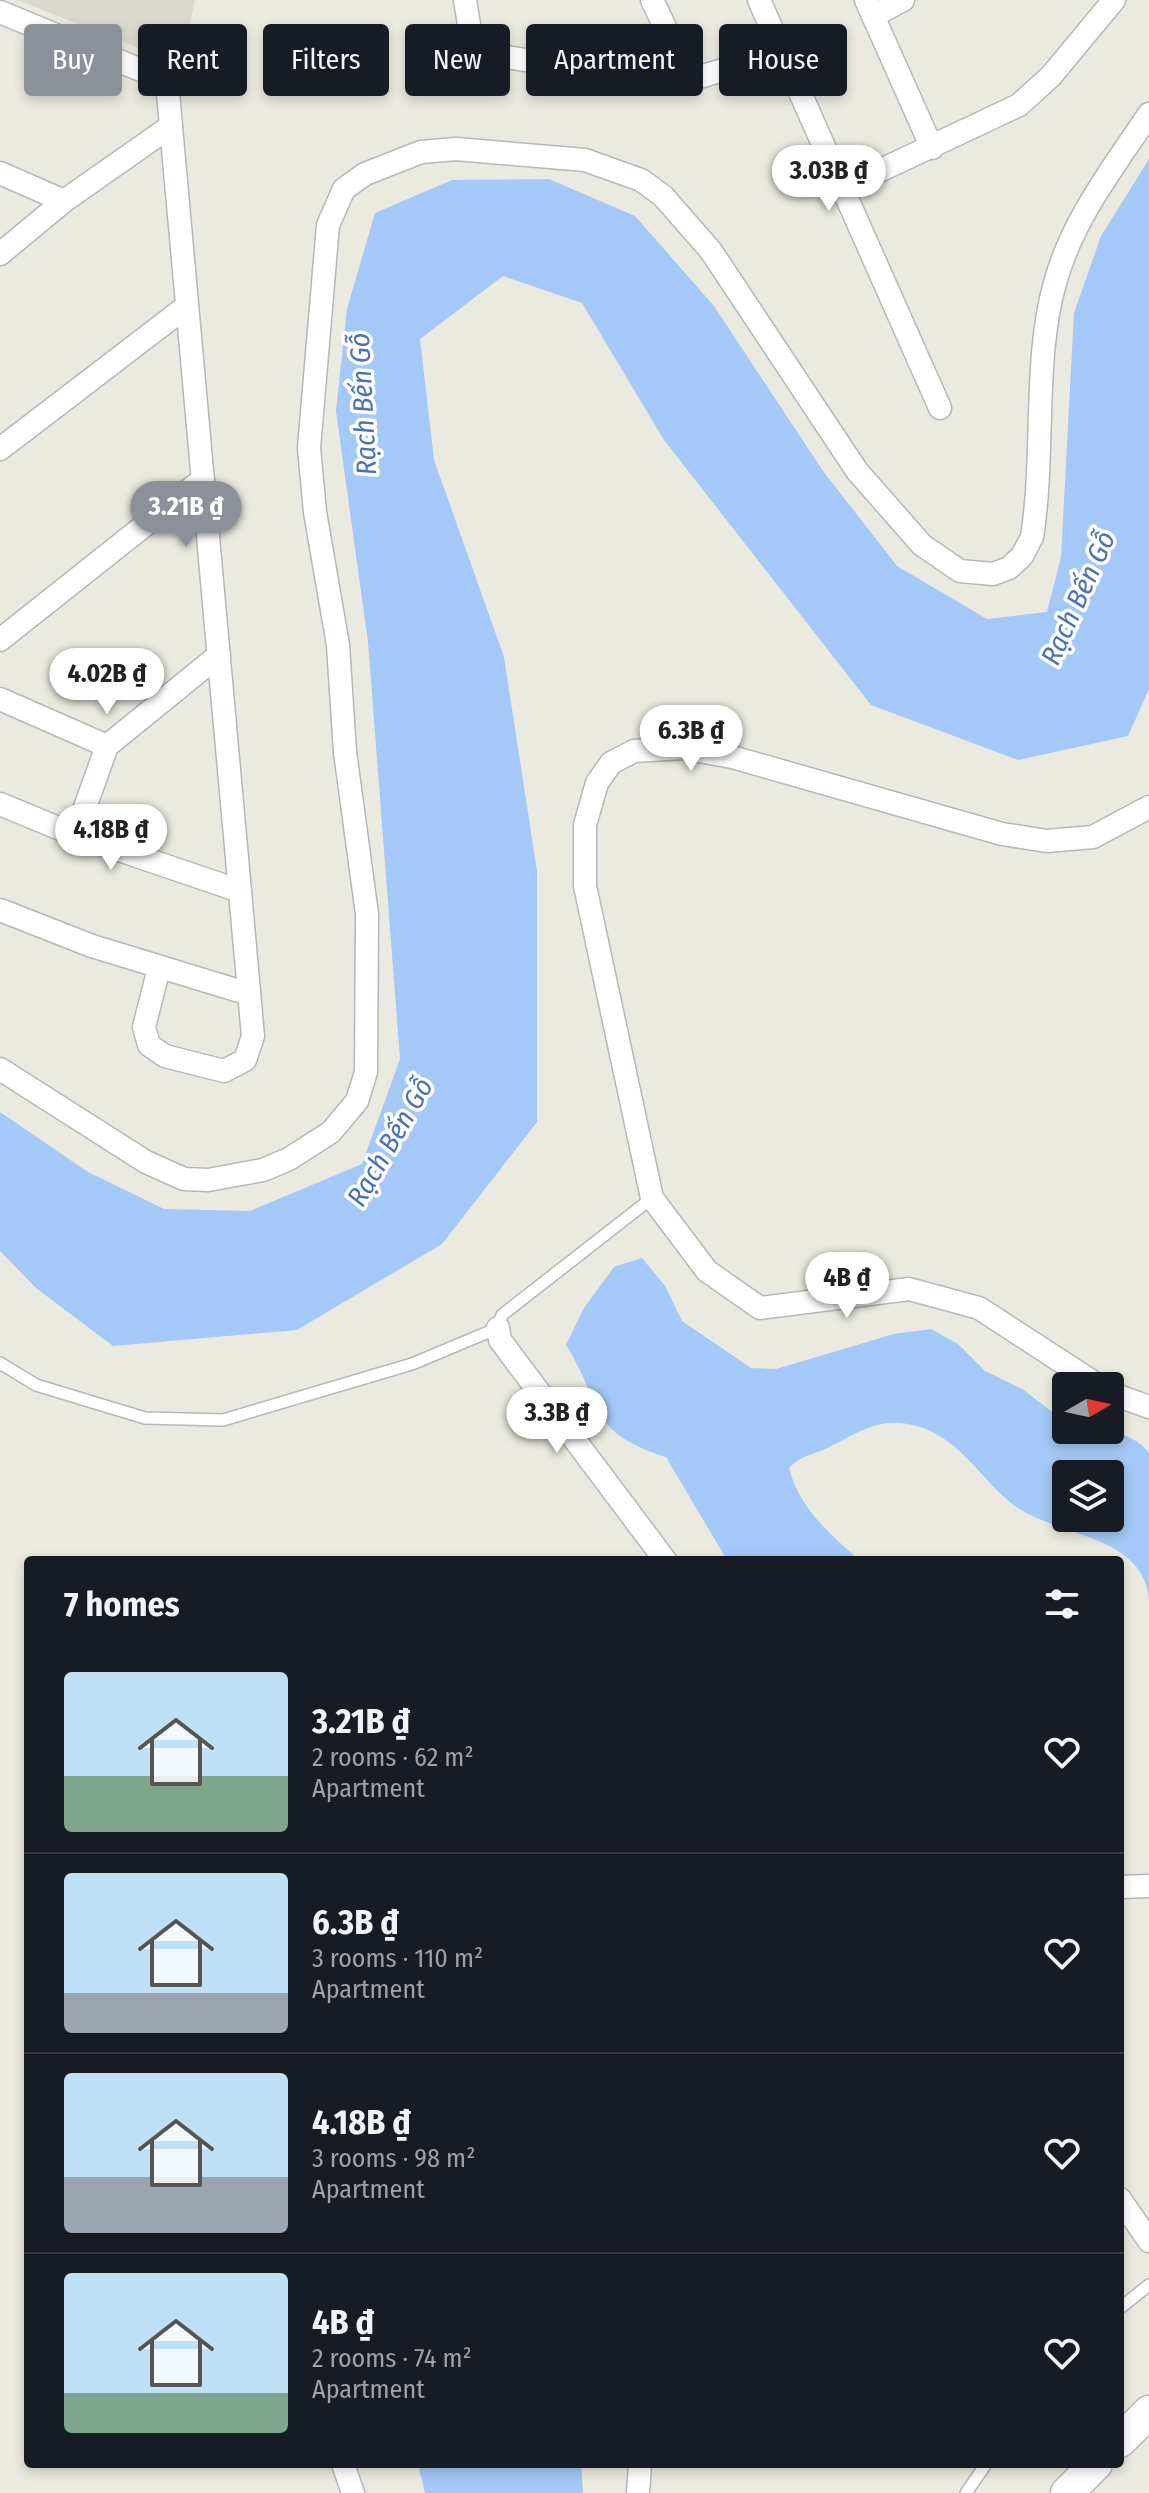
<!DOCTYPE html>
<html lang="en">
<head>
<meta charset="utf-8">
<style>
  :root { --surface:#171b24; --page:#20242c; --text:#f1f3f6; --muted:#9ea1a6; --line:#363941; --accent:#8c9099 }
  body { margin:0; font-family:"Fira Sans Condensed",sans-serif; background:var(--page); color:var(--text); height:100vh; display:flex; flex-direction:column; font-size:30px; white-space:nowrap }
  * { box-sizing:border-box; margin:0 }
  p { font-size:26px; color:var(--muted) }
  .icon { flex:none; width:44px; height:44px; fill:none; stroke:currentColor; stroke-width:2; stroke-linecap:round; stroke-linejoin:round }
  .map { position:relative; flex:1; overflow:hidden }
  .drawer { position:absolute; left:24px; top:1556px; width:1100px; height:912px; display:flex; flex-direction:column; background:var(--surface); border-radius:8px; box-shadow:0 4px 12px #0003 }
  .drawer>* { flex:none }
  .hud { position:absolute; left:24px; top:24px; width:1102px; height:72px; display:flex; gap:16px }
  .needle { width:52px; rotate:81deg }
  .controls { position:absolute; left:1052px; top:1372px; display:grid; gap:16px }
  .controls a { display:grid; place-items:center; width:72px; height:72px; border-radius:8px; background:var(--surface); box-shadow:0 4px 12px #0003; font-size:40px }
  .price { position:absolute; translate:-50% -68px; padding:0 18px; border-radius:28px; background:#fff; color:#222; font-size:26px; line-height:52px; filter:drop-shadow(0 2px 4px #0008) }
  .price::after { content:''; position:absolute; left:50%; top:48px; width:24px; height:18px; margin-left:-12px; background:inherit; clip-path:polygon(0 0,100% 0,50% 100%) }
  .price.on { background:var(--accent); color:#fff }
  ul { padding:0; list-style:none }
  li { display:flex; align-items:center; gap:24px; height:200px; padding:0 40px }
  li+li { border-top:2px solid var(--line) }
  li span { display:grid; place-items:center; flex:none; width:224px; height:160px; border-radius:8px; color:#555 }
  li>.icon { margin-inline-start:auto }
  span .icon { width:96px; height:96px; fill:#fffc; stroke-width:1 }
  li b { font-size:34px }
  h2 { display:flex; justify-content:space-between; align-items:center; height:96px; padding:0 40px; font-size:34px }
  .chip { padding:0 28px; border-radius:8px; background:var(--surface); box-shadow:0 4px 12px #0003; font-size:28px; line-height:72px }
  .chip.on { background:var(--accent); color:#fff }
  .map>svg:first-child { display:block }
</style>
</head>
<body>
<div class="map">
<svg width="1149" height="2493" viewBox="0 0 1149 2493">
  <rect width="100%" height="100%" fill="#ebeae0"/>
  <polygon fill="#dbd9cf" points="17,0 195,0 182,65"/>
  <g fill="#a4c8f7" fill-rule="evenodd">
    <polygon points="1149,159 1149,689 1128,736 1018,760 871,705 664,440 582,303 503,276 420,339 434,460 504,657 537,871 537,1122 442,1244 297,1330 113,1346 36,1288 0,1251 0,1112 88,1172 164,1209 250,1211 362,1164 400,1059 368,642 336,411 347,309 375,213 452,180 549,179 635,216 714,306 823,471 897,566 987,619 1047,612 1061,557 1074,313 1101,236"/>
    <path d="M642 1258 665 1286 682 1321 751 1368 776 1369 894 1334 931 1329 958 1344 985 1371 1024 1390 1066 1423V1430C1094 1430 1131 1428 1149 1453V1598C1142 1533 1054 1537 1011 1503 982 1479 960 1441 923 1428 883 1414 863 1430 831 1446 815 1455 802 1454 789 1468 799 1508 829 1533 859 1560H727L666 1457C587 1432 604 1406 566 1345L584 1308 614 1267ZM1110 1474V1518H1066V1474Z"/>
    <polygon points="418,2464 581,2464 583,2493 425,2493"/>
  </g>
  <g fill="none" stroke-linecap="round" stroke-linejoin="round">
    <g stroke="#b6b7bc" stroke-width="14">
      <g id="lane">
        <polyline points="0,1363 36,1385 145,1418 223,1420 412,1364 498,1328 502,1315 652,1198"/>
        <polyline points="1120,2308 1149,2285"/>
        <polyline points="966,2493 986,2464"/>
      </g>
    </g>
    <g stroke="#b6b7bc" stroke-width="25">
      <g id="street">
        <polyline points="465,0 473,49 486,54 680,83 782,52"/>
        <polyline points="652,0 691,82"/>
        <polyline points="759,0 940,408"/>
        <polyline points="866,0 932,148"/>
        <polyline points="0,12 153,75 163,81 168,93 253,1036 245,1060 224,1071 165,1056 149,1045 144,1027 159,968"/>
        <polyline points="873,16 903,0"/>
        <polyline points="0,173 64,201"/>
        <polyline points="843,188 1019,105 1051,76 1114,0"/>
        <polyline points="0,254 64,201 171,126"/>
        <polyline points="0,449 187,306"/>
        <polyline points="0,640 203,479"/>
        <polyline points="0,699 107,746"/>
        <polyline points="0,804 75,835 240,891"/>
        <polyline points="75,835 107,746 219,655"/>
        <polyline points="0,910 92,946 249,994"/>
        <path d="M0 1069 146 1162 184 1179 208 1180 263 1170 289 1159 331 1132 357 1101 366 1072 367 914 345 752 338 645 315 512 309 448 328 225 344 189 365 174 421 152 456 149 585 160 641 180 663 196 711 251 857 471 922 545 960 571 993 574 1009 568 1022 556 1032 537C1045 457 1033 359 1055 283 1072 220 1113 168 1149 114"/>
        <polyline points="498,1328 500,1340 665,1560"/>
        <polyline points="1099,1386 979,1308 909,1289 760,1308 707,1271 652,1198 585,886 585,825 597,783 611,763 634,751 683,748 732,757 1002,834 1047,841 1093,837 1149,807"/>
        <polyline points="1110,1393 1149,1407"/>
        <polyline points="1120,1887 1149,1886"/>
        <polyline points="1120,2199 1149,2241"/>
        <polyline points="343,2464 353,2493"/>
        <polyline points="638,2493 640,2464"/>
      </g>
    </g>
    <g stroke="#b6b8be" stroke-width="35">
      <g id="secondary">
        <polyline points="1120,2441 1149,2412"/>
        <polyline points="1067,2493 1096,2464"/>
      </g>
    </g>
    <use href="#lane" stroke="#fff" stroke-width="11"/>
    <use href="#street" stroke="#fff" stroke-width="22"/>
    <use href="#secondary" stroke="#fff" stroke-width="32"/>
  </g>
  <g text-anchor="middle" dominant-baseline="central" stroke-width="7" stroke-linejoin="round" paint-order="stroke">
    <g font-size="28" font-style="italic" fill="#4a70b8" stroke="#fff">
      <text transform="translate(363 404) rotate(-93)">Rạch Bến Gỗ</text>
      <text transform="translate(1078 598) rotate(-66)">Rạch Bến Gỗ</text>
      <text transform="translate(390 1142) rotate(-60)">Rạch Bến Gỗ</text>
    </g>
  </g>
</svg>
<div class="controls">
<a><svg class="needle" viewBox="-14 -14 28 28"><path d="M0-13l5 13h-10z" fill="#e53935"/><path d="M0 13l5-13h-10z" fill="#9ea1a6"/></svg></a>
<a><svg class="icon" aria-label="layers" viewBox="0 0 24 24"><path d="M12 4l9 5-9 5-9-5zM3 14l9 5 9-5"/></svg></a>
</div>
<b class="price" style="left:829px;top:213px">3.03B ₫</b>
<b class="price on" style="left:186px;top:549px">3.21B ₫</b>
<b class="price" style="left:107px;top:716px">4.02B ₫</b>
<b class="price" style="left:691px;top:773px">6.3B ₫</b>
<b class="price" style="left:111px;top:872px">4.18B ₫</b>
<b class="price" style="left:847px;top:1320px">4B ₫</b>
<b class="price" style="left:557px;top:1455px">3.3B ₫</b>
<div class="hud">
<a class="chip on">Buy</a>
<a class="chip">Rent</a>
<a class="chip">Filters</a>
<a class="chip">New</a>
<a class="chip">Apartment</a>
<a class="chip">House</a>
</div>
<section class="drawer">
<h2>7 homes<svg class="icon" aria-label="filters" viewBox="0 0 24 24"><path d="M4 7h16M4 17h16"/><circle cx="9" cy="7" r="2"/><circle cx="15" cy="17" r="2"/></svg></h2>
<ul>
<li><span style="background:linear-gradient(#bfe0f5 65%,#7fa58c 0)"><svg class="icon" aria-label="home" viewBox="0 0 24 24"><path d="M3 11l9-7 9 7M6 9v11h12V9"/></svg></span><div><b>3.21B ₫</b><p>2 rooms · 62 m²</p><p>Apartment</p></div><svg class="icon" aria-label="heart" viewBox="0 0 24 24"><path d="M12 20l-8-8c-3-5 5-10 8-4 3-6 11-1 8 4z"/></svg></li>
<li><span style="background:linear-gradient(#bfe0f5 75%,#9aa5b1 0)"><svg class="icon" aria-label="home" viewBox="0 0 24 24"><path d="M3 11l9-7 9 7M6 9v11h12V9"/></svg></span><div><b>6.3B ₫</b><p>3 rooms · 110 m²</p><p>Apartment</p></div><svg class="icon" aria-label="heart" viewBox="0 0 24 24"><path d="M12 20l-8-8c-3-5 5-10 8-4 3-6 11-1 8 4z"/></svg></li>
<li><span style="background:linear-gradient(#bfe0f5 65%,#9aa5b1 0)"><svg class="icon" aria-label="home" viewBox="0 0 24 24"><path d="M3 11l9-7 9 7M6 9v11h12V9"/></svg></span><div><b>4.18B ₫</b><p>3 rooms · 98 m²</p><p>Apartment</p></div><svg class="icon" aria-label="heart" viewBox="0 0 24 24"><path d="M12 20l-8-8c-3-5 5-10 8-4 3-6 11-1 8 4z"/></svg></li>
<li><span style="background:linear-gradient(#bfe0f5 75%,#7fa58c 0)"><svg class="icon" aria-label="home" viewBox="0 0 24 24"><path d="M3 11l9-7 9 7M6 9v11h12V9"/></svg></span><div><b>4B ₫</b><p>2 rooms · 74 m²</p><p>Apartment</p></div><svg class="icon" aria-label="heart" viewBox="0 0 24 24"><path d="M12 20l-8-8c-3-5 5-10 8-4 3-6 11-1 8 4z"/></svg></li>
</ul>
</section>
</div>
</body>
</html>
